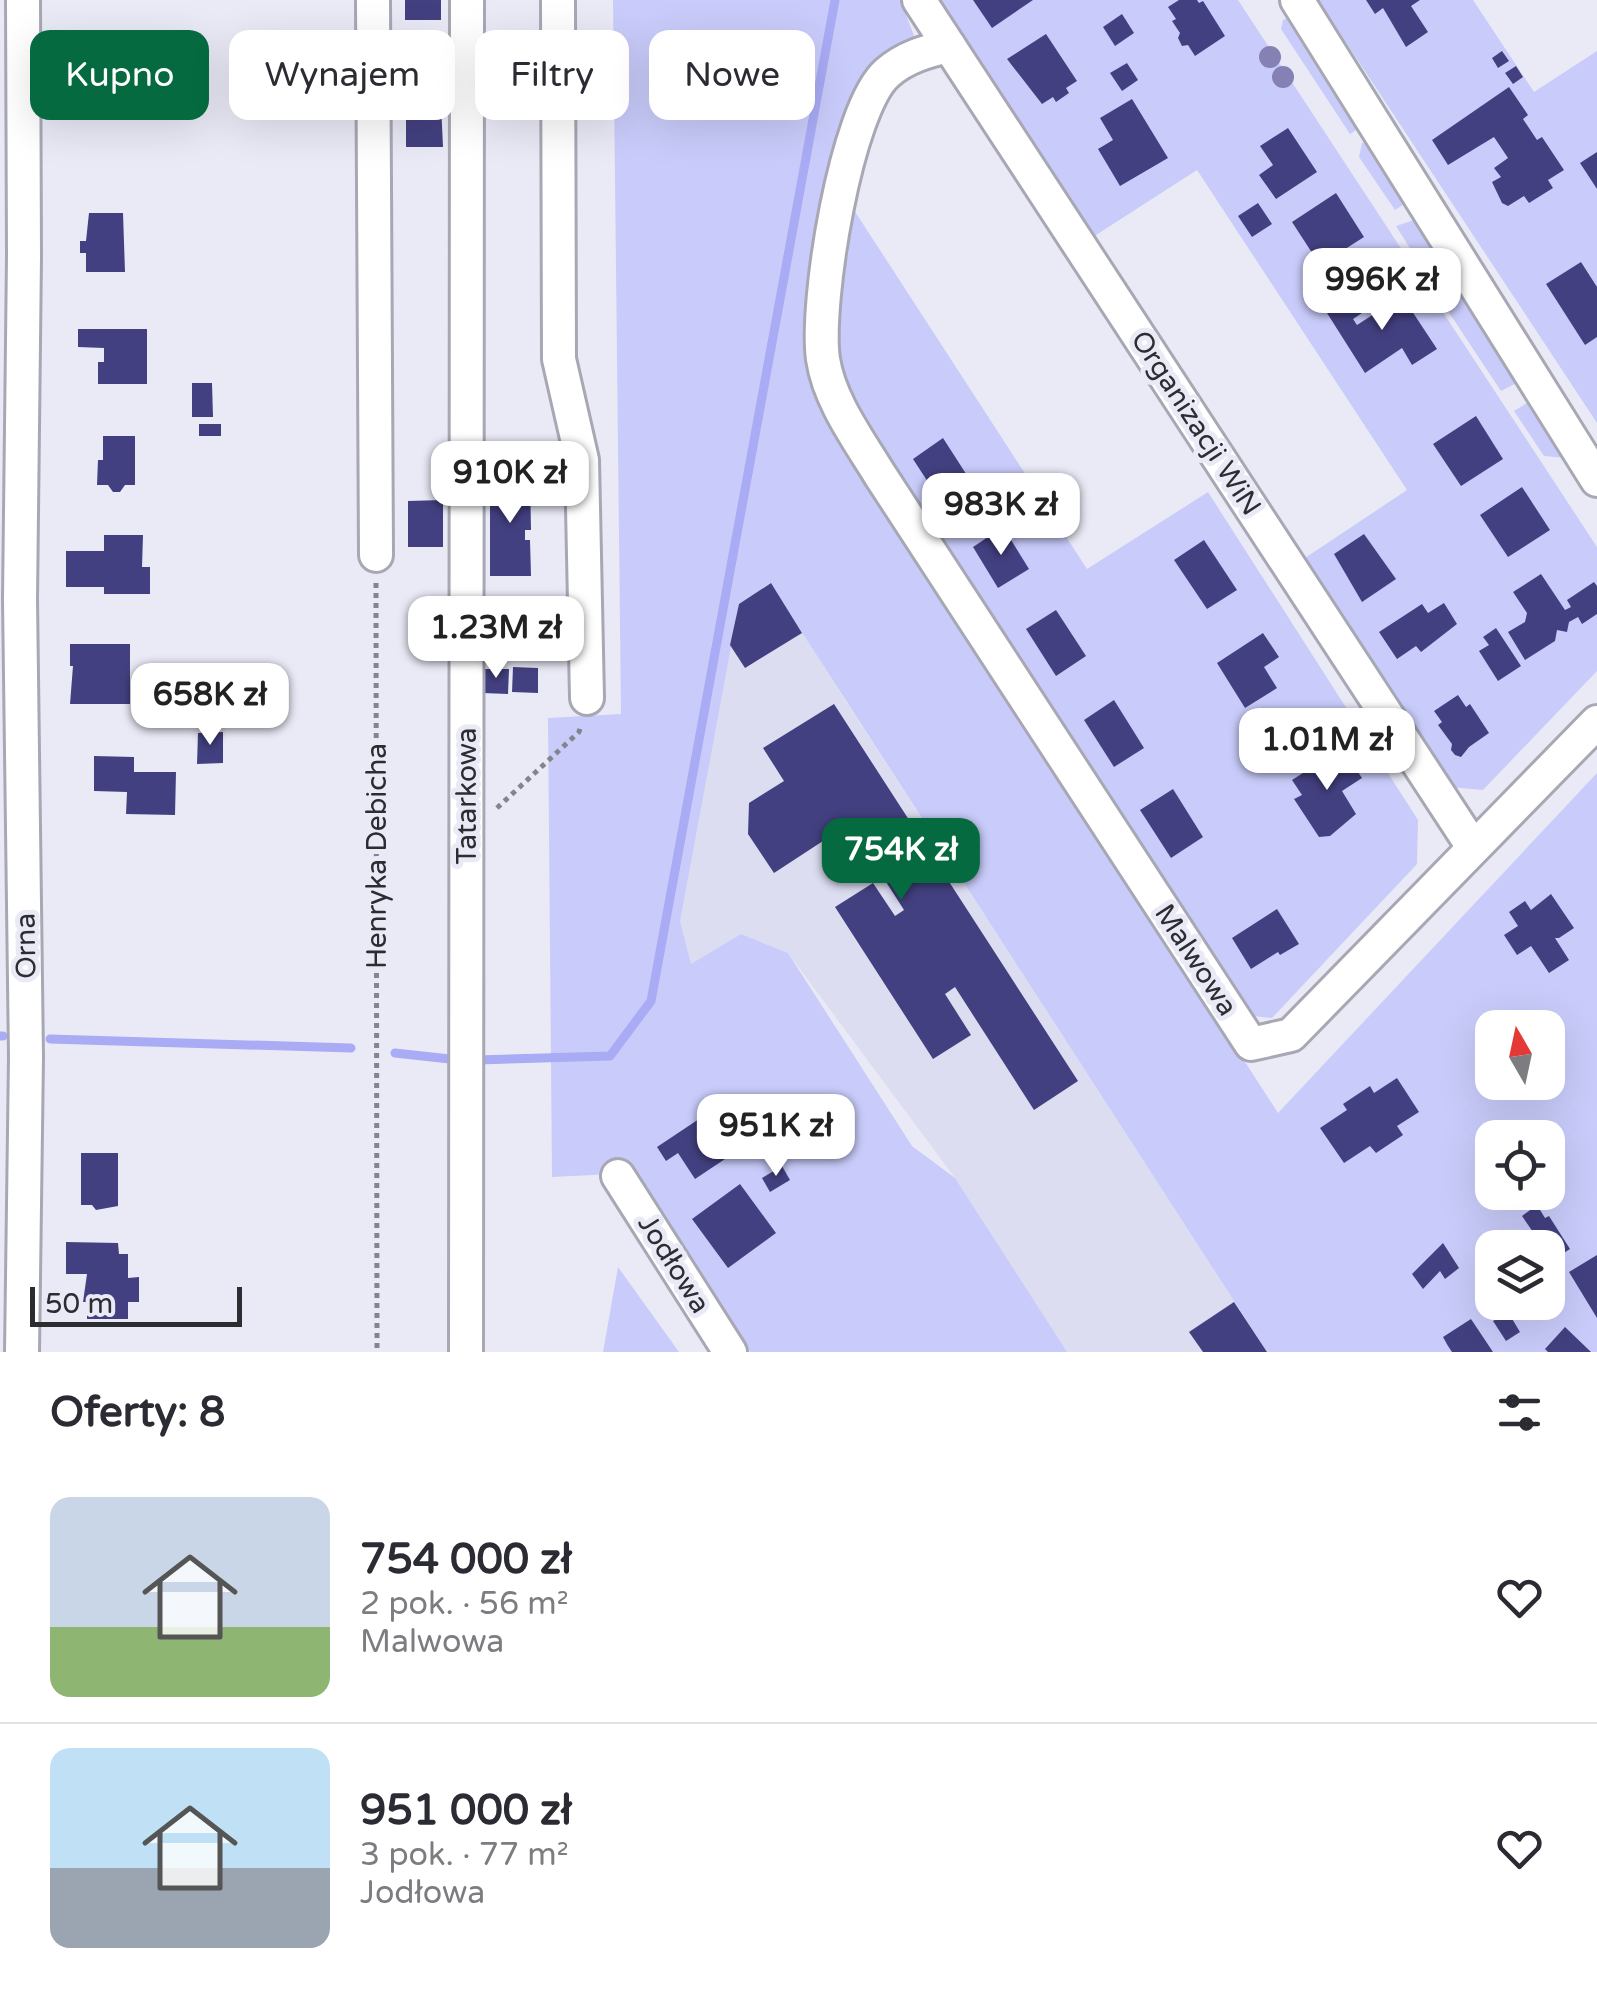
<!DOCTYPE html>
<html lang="pl">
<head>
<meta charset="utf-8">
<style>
  :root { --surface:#fff; --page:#f7f7f7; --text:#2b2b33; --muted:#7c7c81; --line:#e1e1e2; --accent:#056a3f }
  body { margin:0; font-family:"Varela Round",sans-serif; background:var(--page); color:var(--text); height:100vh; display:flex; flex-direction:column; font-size:38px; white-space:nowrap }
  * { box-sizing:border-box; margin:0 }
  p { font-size:32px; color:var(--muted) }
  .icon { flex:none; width:55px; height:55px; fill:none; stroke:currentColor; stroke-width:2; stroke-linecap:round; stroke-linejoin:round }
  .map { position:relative; height:1352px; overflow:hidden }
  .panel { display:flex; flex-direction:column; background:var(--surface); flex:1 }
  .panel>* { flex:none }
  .top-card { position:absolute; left:30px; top:30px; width:1000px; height:90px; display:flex; gap:20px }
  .needle { width:65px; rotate:351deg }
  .tools { position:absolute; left:1475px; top:1010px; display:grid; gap:20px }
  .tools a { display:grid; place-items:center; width:90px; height:90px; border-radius:20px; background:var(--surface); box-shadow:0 10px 40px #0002; font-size:50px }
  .scale { position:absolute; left:30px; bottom:25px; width:212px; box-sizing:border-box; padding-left:10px; border:5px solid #2c2d31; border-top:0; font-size:28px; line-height:35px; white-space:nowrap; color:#2c2d31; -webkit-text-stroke:8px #e9eaf6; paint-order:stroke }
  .price { position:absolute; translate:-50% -85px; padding:0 22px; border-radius:20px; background:#fff; color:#222; font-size:32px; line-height:65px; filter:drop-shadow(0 2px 5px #0008) }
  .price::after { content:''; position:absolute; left:50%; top:60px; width:30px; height:22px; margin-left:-15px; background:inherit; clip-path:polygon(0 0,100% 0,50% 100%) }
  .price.active { background:var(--accent); color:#fff }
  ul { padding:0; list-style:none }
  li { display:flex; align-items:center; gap:30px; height:250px; padding:0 50px }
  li+li { border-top:2px solid var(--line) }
  li span { display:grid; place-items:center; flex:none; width:280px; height:200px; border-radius:20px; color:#555 }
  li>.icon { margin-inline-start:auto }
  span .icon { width:120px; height:120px; fill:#fffc; stroke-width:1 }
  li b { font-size:42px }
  h2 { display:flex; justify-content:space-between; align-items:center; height:120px; padding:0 50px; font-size:42px }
  .pill { padding:0 35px; border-radius:20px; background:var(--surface); box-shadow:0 10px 40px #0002; font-size:35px; line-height:90px }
  .pill.active { background:var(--accent); color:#fff }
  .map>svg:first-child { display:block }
</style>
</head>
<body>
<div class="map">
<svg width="1597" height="1352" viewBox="0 0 1597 1352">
  <rect width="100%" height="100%" fill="#e9eaf6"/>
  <polygon fill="#dcddf1" points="771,583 843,697 1267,1352 1065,1352 955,1178 788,953 741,934 691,965 679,918 739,604"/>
  <g fill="#c9ccfa" fill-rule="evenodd">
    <path d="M613 0H900L917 43 831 172 836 427 1278 1113 1597 773V1352H1267L770 583 739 604 680 921 691 964 741 934 788 953 912 1146 955 1178 1067 1352H750L634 1173 552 1177 548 718 621 714ZM1492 1028H1548V1082H1492ZM1492 1138H1548V1192H1492ZM1492 1248H1548V1302H1492Z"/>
    <polygon points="939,0 1238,0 1597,547 1597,671 1483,790 1449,787 1302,560 1407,490 1197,170 1093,237"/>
    <polygon points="1318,0 1473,0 1534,92 1597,51 1597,423"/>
    <polygon points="1291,16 1365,124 1350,134 1281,29 1283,20"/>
    <polygon points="1374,140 1412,199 1395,210 1359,157 1362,143"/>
    <polygon points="852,207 1087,569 1208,492 1418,820 1417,864 1272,1018 1242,1015 1050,707 999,642 1004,633 992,616 985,621 943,555 947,545 935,527 927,531 889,472 894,462 885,448 874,449 850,411 829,328 841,266 848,256"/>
    <polygon points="1423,217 1455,272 1430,280 1396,226"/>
    <polygon points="1474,291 1526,378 1501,391 1442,302"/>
    <polygon points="1538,396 1578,459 1544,456 1514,411"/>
    <polygon points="618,1267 679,1352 680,1352 603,1352"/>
  </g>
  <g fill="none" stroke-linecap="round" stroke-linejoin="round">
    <g stroke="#a9abf5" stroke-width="9">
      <polyline points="0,1036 3,1036"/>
      <polyline points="50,1039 351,1048"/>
      <polyline points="395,1053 459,1060"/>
      <polyline points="477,1060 610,1056 651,1001 835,0"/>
    </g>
  </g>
  <g fill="#434081">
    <rect x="405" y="0" width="36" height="20"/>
    <polygon points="973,0 1033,0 992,28"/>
    <polygon points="1179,0 1197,0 1199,3 1203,1 1225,36 1195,56 1188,45 1182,46 1178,38 1180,33 1172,21 1176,19 1168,7"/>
    <polygon points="1366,0 1420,0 1411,6 1428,32 1406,47 1383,8 1375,14"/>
    <polygon points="1122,14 1134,33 1115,46 1103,27"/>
    <polygon points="1046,34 1077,81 1066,88 1069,93 1056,102 1053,97 1042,104 1007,59"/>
    <polygon points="1502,51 1509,61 1498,68 1492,58"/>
    <polygon points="1127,63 1138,80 1122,91 1110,73"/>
    <polygon points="1516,66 1523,77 1513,84 1505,73"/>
    <polygon points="406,83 440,83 443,147 406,147"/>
    <polygon points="1509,87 1528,115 1523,119 1537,140 1542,137 1564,170 1548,180 1553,188 1529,203 1524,196 1508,206 1502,203 1492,182 1501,177 1494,168 1508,158 1494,137 1448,165 1432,140"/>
    <polygon points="1132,99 1168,158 1120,186 1098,149 1113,140 1100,118"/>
    <polygon points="1288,128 1317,172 1276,199 1259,175 1273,165 1260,146"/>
    <polygon points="1597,152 1597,189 1580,163"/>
    <polygon points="1336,193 1364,237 1320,265 1292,222"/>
    <polygon points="1258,203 1272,224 1252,237 1238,216"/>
    <polygon points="89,213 123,213 125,272 86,272 86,253 80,253 80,241 86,241"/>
    <polygon points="1581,262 1597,287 1597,337 1585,345 1546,284"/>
    <polygon points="1402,296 1437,349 1412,365 1402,348 1365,373 1327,313 1352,297 1362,313 1353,319 1357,325"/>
    <polygon points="78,329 147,329 147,384 98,384 98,362 104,362 104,348 78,347"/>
    <polygon points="192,383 212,383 213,417 192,417"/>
    <polygon points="1476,416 1503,459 1461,486 1433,444"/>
    <rect x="199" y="424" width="22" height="12"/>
    <polygon points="103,436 135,436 135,485 125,485 120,492 113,492 108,485 97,485 98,460 103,460"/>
    <polygon points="943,438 970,480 939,499 913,459"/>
    <polygon points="530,475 531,530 525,530 525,540 530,540 531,576 490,576 490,476"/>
    <polygon points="1522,487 1550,530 1508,557 1480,515"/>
    <polygon points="443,500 443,547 408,547 408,501"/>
    <polygon points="1003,527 1029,569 998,588 973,547"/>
    <polygon points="1364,534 1396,579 1362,602 1334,554"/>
    <polygon points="104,535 143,535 142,567 150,567 150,594 104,594 104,587 66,587 66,551 104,551"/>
    <polygon points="1204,540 1237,590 1207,609 1174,560"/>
    <polygon points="1541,574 1565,610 1571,607 1567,600 1594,582 1597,586 1597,614 1582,624 1578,617 1569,622 1567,632 1557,630 1555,641 1525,660 1508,632 1525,622 1527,613 1513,592"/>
    <polygon points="771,583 802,633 745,668 730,645 739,604"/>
    <polygon points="1444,603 1457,624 1421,652 1416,646 1397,659 1379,632 1422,604 1428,613"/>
    <polygon points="1056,610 1086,656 1056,676 1026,629"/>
    <polygon points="1496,628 1521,666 1498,681 1479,651 1489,645 1483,637"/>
    <polygon points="1263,633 1279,657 1264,667 1277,688 1245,708 1217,663"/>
    <polygon points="70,644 130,644 130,704 70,704 73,666 70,666"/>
    <polygon points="513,667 538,668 538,693 512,692"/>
    <polygon points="484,669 509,669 508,694 483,693"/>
    <polygon points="1458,695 1466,707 1470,704 1489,733 1469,747 1461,757 1455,755 1451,750 1452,744 1438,725 1442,722 1434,711"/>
    <polygon points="1114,700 1144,748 1114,767 1084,720"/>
    <polygon points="834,704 1078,1081 1034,1110 955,987 945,994 971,1035 933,1059 835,907 873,883 895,916 904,910 849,824 774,873 748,834 749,803 784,781 763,748"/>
    <polygon points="223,732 223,763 197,764 198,733"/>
    <polygon points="1342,748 1362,778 1342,791 1356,814 1330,836 1319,837 1294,799 1302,795 1292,780"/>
    <polygon points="94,756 134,757 134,772 176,772 175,815 126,814 127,792 94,791"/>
    <polygon points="1173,789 1203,837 1171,858 1140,810"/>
    <polygon points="1551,894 1574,928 1559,938 1555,938 1569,960 1549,973 1531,946 1517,955 1504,935 1518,926 1509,912 1525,901 1531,910"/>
    <polygon points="1277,909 1299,944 1280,955 1278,952 1251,969 1232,938"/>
    <polygon points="1397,1078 1419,1112 1397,1126 1403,1135 1376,1153 1370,1146 1344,1163 1320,1128 1347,1110 1343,1104 1370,1086 1374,1093"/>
    <polygon points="699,1119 725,1159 695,1179 678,1153 666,1161 657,1147"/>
    <polygon points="81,1153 118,1153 118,1206 96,1210 92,1205 81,1205"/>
    <polygon points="782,1166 790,1180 770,1192 762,1178"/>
    <polygon points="740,1184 776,1233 728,1268 692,1219"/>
    <polygon points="1537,1205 1545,1218 1549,1216 1570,1249 1553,1260 1548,1248 1544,1248 1522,1216"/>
    <polygon points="66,1242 118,1243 119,1254 128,1254 128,1278 139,1277 139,1302 128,1302 128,1319 87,1319 87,1302 83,1302 87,1274 66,1274"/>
    <polygon points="1443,1243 1459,1268 1445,1279 1440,1271 1423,1289 1412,1274"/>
    <polygon points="1597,1255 1597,1318 1569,1272"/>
    <polygon points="1234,1302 1267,1352 1203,1352 1189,1332"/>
    <polygon points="1508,1312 1520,1332 1506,1341 1493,1321"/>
    <polygon points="1471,1319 1493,1352 1452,1352 1448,1346 1443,1337"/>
    <polygon points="1565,1327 1591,1352 1548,1352 1545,1349"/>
  </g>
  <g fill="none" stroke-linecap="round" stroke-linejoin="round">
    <g stroke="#a7a8b4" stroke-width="38">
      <g id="minor">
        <polyline points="373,0 376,555"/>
        <polyline points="558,0 559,359 582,460 587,698"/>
        <polyline points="919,0 1473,847"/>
        <polyline points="1297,0 1597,480"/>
        <path d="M949 46C927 51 905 57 887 73 846 109 815 303 823 359 829 400 858 439 880 475L1251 1044 1291 1035 1597 722"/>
        <polyline points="618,1176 730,1352"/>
        <polyline points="22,1352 26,1057 20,599 24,256 23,0"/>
        <polyline points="466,1352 467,0"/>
      </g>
    </g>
    <g stroke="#84858c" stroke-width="5" stroke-dasharray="5 5" stroke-linecap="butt">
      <polyline points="376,583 377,1352"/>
      <polyline points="497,808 579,732 581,725"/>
    </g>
    <use href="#minor" stroke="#fff" stroke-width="32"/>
  </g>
  <g fill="#8681b5">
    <circle cx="1270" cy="57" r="11"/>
    <circle cx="1283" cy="77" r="11"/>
  </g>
  <g text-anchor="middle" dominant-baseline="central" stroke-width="10" stroke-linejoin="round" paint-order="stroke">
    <g font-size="28" fill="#2c2d31" stroke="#e9eaf6">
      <text transform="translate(1196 423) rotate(57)">Organizacji WiN</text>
      <text transform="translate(467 796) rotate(-90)">Tatarkowa</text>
      <text transform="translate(377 856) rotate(-90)">Henryka Debicha</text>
      <text transform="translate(26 946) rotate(-91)">Orna</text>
      <text transform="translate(1196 960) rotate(57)">Malwowa</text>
      <text transform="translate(674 1264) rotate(58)">Jodłowa</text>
    </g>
  </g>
</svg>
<div class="tools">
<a><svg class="needle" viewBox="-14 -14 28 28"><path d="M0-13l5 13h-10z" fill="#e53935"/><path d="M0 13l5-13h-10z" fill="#7c7c81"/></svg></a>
<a><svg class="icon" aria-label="locate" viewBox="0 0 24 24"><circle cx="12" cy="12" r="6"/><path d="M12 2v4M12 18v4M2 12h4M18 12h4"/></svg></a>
<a><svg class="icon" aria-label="layers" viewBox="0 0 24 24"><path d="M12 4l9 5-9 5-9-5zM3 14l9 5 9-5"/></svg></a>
</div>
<div class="scale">50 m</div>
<b class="price" style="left:1382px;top:333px">996K zł</b>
<b class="price" style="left:510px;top:526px">910K zł</b>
<b class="price" style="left:1001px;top:558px">983K zł</b>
<b class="price" style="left:496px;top:681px">1.23M zł</b>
<b class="price" style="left:210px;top:748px">658K zł</b>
<b class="price" style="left:1327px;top:793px">1.01M zł</b>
<b class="price active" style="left:901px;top:903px">754K zł</b>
<b class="price" style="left:776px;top:1179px">951K zł</b>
<div class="top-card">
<a class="pill active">Kupno</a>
<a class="pill">Wynajem</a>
<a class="pill">Filtry</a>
<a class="pill">Nowe</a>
</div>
</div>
<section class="panel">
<h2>Oferty: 8<svg class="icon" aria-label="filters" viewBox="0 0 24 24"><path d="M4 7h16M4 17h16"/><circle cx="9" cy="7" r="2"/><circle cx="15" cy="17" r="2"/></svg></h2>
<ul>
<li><span style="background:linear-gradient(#c9d6e8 65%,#8fb573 0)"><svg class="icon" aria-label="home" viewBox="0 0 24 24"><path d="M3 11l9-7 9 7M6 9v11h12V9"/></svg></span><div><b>754 000 zł</b><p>2 pok. · 56 m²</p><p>Malwowa</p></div><svg class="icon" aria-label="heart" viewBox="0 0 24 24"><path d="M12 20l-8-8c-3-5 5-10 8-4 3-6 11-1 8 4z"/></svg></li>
<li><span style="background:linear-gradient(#bfe0f5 60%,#9aa5b1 0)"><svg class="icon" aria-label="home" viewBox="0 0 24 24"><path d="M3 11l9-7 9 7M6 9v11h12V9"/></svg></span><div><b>951 000 zł</b><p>3 pok. · 77 m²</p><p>Jodłowa</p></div><svg class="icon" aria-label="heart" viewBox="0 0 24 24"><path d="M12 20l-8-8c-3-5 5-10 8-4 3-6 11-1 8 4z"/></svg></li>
</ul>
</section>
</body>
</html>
